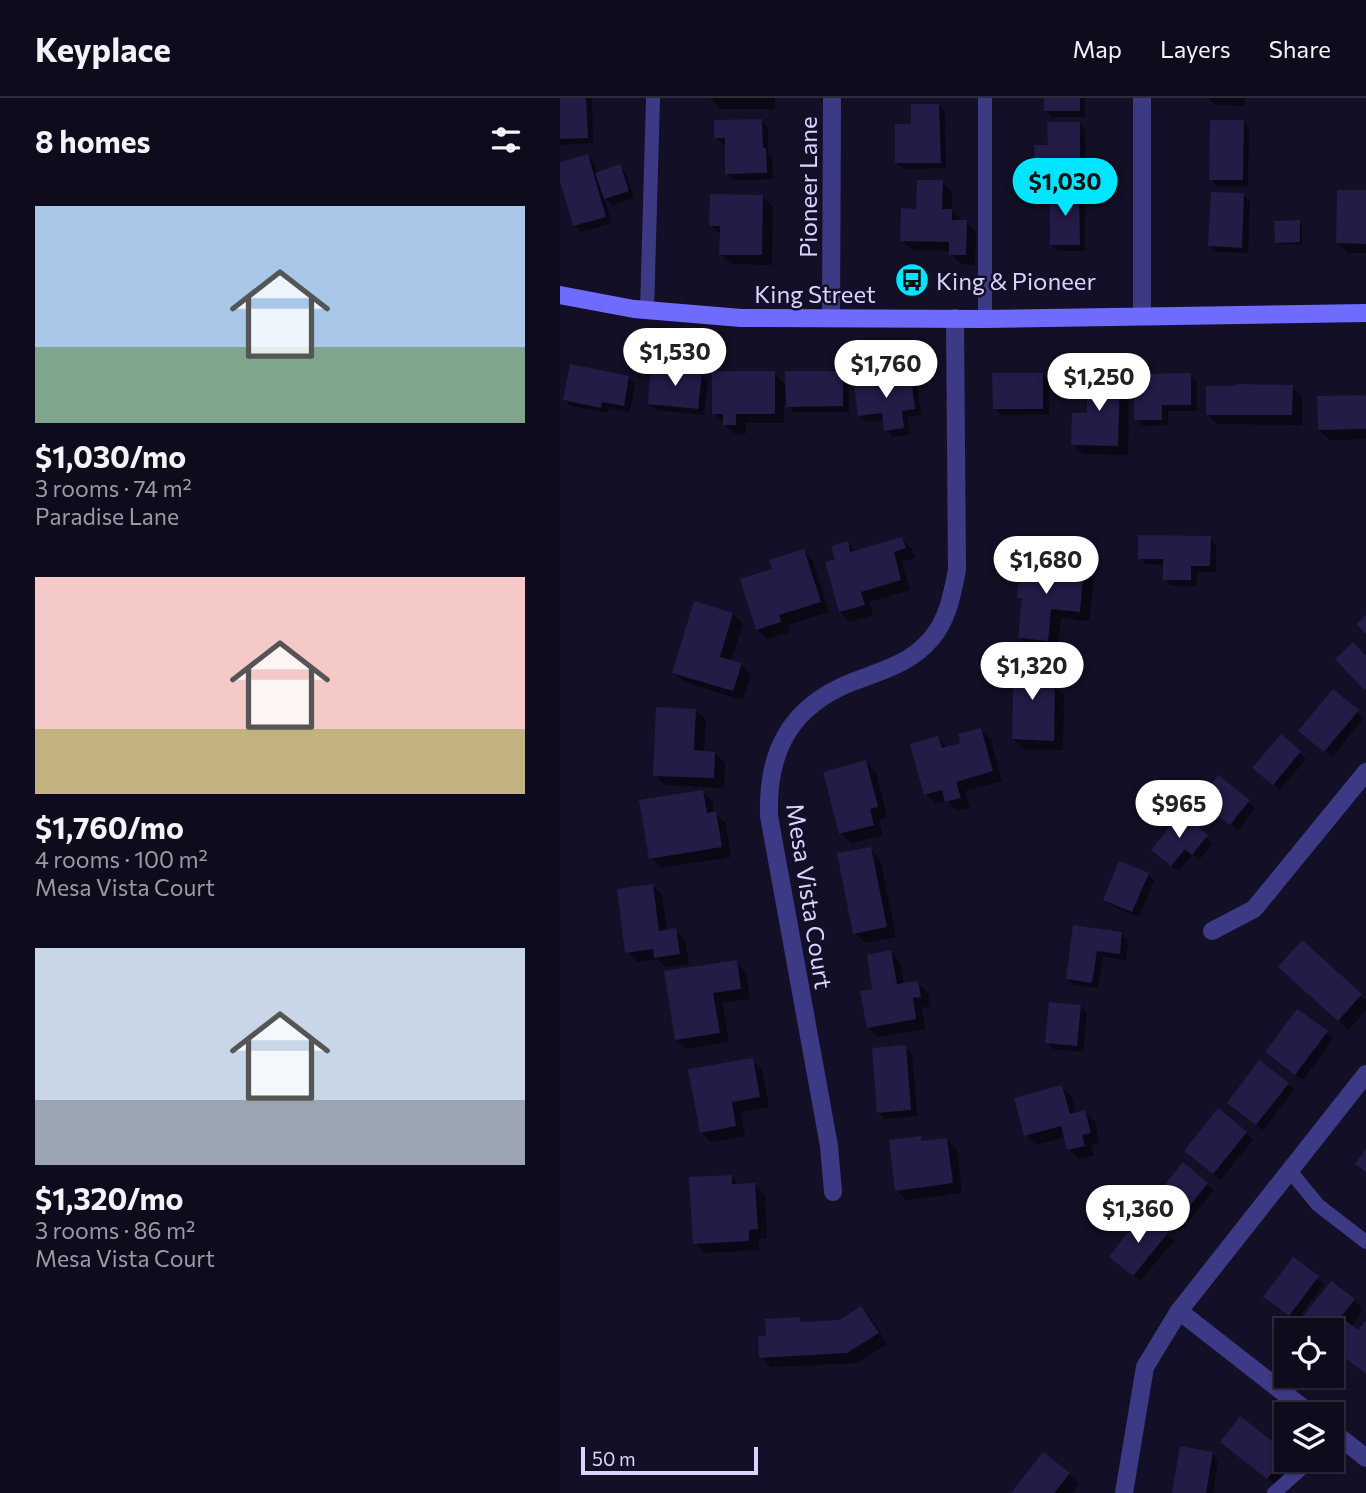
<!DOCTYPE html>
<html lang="en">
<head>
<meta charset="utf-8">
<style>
  :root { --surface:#0e0b1c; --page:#1c1929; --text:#f1f3f6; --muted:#9b9ba3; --line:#2e2b3b; --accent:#00e5ff }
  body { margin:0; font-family:Commissioner,sans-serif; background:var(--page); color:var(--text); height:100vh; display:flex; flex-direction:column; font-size:26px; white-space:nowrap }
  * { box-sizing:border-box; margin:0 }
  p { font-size:23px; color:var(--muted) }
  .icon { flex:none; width:38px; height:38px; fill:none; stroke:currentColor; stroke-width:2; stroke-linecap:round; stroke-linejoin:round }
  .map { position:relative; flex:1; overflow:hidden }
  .sheet { display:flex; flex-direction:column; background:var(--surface); width:560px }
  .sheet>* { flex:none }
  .fabs { position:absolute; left:714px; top:1220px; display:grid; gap:14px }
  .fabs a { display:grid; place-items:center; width:70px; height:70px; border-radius:0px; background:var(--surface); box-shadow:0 2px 5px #0004,0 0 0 2px var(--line); font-size:35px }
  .scale { position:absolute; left:21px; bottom:18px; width:177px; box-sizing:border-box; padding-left:7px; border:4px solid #d9d4ff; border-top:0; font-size:19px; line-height:24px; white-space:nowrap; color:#d9d4ff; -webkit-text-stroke:5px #130f26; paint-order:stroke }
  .price { position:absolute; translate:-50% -60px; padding:0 16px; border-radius:24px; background:#fff; color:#222; font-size:23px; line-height:46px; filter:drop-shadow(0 2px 4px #0008) }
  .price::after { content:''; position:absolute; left:50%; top:42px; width:21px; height:16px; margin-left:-10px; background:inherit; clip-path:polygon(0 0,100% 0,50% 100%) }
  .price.on { background:var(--accent); color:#111 }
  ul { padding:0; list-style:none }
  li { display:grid; align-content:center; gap:14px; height:371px; padding:0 35px }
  li span { display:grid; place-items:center; height:217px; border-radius:0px; color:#555 }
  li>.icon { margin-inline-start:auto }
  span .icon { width:126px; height:126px; fill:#fffc; stroke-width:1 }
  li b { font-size:30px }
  h2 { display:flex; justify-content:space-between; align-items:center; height:84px; padding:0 35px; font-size:30px }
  header { display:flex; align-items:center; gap:42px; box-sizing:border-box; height:98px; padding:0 35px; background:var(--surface); border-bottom:2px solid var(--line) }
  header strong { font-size:33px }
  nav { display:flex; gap:38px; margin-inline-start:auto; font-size:24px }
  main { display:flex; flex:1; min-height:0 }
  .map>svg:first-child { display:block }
</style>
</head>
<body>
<header>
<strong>Keyplace</strong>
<nav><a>Map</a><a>Layers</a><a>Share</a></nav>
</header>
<main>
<section class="sheet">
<h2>8 homes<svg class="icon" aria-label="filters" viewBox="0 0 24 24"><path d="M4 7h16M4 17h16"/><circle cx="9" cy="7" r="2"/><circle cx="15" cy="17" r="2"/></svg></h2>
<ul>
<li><span style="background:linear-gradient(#a9c7e8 65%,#7fa58c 0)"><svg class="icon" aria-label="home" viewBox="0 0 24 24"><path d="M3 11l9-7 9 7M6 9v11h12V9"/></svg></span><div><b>$1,030/mo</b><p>3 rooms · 74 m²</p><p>Paradise Lane</p></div></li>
<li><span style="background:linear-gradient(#f6c9c9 70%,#c2b280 0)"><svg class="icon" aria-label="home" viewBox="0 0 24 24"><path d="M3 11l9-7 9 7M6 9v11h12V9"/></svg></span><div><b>$1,760/mo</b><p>4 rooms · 100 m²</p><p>Mesa Vista Court</p></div></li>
<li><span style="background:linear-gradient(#c9d6e8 70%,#9aa5b1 0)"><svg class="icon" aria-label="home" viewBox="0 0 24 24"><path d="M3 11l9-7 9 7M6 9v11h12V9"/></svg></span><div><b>$1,320/mo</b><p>3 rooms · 86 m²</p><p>Mesa Vista Court</p></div></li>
</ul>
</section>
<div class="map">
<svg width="806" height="1395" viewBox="0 0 806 1395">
  <rect width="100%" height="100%" fill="#130f26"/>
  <g fill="#0007">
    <polygon points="0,0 32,0 33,45 0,47"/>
    <polygon points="150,0 215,0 215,11 160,11"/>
    <polygon points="486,0 525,0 525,19 492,19 486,12"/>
    <polygon points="649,0 685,0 685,8 655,7"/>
    <polygon points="379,7 385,14 386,70 344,71 337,65 353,28"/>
    <polygon points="201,23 208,29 208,54 212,58 213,81 174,82 167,75 166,46 162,46 156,40"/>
    <polygon points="683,24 689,30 688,88 657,88 651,81"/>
    <polygon points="519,25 525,32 526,88 497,88 490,81 490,77 483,77 476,71 490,48"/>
    <polygon points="28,58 34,65 38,76 59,68 66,75 74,100 52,107 44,99 52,125 21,134 14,127 0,76 0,66"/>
    <polygon points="382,84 392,94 392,113 416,134 415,167 401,166 391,156 391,153 352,152 342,142 358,112"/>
    <polygon points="806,94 806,155 788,155 778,145"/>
    <polygon points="518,95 525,101 525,153 498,153 492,147"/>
    <polygon points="684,97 690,104 688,155 657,154 650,147"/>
    <polygon points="203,99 213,109 212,167 171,166 161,156 162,138 151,127"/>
    <polygon points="739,124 742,127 742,146 719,147 716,144"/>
    <polygon points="214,275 227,288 283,275 289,281 289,314 234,314 224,305 224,325 186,325 186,336 175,336 154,315"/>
    <polygon points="482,276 489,283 489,316 441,317 435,311"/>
    <polygon points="141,277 148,284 144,317 96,312 89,306"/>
    <polygon points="630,277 637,284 637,313 608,313 608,327 583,328 576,321"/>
    <polygon points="68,279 75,286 70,314 49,310 48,315 11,308 5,302"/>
    <polygon points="559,279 569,289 568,357 523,356 513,346 528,317"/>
    <polygon points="350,280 357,287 361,317 347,319 350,336 333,339 326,332 325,322 307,324 300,318"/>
    <polygon points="732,289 742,299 742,327 657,326 647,316"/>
    <polygon points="806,299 806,341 770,342 759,332"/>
    <polygon points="650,440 656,447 656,474 637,474 637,488 611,488 605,481 605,467 586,466 580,460"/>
    <polygon points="342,441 352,451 355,460 342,463 350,492 309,504 313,517 290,524 280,514 277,462 287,445 296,454"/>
    <polygon points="243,453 253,463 269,514 228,527 230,534 207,541 197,531 214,472"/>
    <polygon points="524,472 534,482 529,523 501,520 497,552 470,549 460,539 463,503 459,499"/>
    <polygon points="173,516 183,526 171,564 181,567 191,577 183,602 124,584 114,574"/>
    <polygon points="482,562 492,572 492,587 504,597 503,652 464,651 453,641"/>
    <polygon points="135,612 146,622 144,655 155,655 165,665 164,690 105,687 95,677"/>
    <polygon points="797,614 804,620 772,659 747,639"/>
    <polygon points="421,632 431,642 442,683 405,693 410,710 397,713 387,703 376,706 366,696 378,640 388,650 402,647"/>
    <polygon points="721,638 746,661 720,692 701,676"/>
    <polygon points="306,664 316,674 327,719 319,721 323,737 291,745 281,735"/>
    <polygon points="143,694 153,704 154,715 166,725 171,759 101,770 91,760"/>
    <polygon points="688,704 695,710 678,732 647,708"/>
    <polygon points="621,718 653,745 639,762 633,756 618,773 599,758"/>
    <polygon points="310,751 320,761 336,839 305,845 295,835"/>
    <polygon points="588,776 594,783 579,819 552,808 545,802"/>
    <polygon points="92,787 102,797 107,833 115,832 125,842 129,866 105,869 97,861 77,864 67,854"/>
    <polygon points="514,829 561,836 568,842 566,862 543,859 538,890 514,887 508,881"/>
    <polygon points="742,845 806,903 806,912 789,932 730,879"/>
    <polygon points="330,854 340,864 344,887 358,885 368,895 370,908 362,910 365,931 318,939 308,929 314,892"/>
    <polygon points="176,864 186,874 190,901 162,905 169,944 126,951 116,941"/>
    <polygon points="521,909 527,916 523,954 493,951 487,944"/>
    <polygon points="766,934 773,941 743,982 714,961"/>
    <polygon points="345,949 352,956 357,1018 325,1021 318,1014"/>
    <polygon points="192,962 202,972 209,1009 181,1014 185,1038 151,1044 141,1034"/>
    <polygon points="728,986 734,992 703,1032 676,1011"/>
    <polygon points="502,989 512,999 516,1016 525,1014 535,1024 540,1045 531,1047 534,1057 519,1061 509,1051 505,1039 476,1047 466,1037"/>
    <polygon points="659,1013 693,1042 660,1082 632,1059"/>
    <polygon points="360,1040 365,1045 387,1042 397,1052 402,1095 346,1102 336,1092"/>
    <polygon points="623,1067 654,1092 621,1133 597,1113"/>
    <polygon points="171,1079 180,1088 194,1087 205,1097 207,1140 198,1141 199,1152 145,1155 135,1145"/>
    <polygon points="583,1118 614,1143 580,1183 557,1165"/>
    <polygon points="734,1161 764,1186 736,1223 711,1205"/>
    <polygon points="794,1202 803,1212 791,1229 798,1235 806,1225 806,1276 772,1250 772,1232 748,1232"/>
    <polygon points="301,1210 311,1220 327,1246 298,1265 211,1269 201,1259 207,1239 240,1220 245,1226 280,1224"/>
    <polygon points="681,1320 726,1357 726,1362 733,1363 715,1386 668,1350"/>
    <polygon points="652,1355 658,1362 653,1395 614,1395"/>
    <polygon points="509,1376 519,1386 512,1395 453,1395"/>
  </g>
  <g fill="#241b47">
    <polygon points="0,0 26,0 28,40 0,41"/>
    <rect x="484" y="0" width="36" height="13"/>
    <polygon points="351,6 379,6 381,65 335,65 335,26 351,26"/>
    <polygon points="202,21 203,50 206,50 207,75 165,76 165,40 154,40 154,22"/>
    <polygon points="650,22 684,22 683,82 649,82"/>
    <polygon points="487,24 520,24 520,82 489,82 488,71 475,72 474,47 488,47"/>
    <polygon points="28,56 46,119 13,128 0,83 0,64"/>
    <polygon points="60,66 69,93 44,101 35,75"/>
    <polygon points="357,82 383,82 382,111 392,111 392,122 407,122 406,157 389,157 389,144 340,143 341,110 356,111"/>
    <polygon points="777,92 806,92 806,146 776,145"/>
    <polygon points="490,93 519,93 520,147 490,147"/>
    <polygon points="651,94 684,95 682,150 648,148"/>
    <polygon points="150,96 203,97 202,157 159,157 160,128 149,128"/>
    <polygon points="740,122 740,144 715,145 714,123"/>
    <polygon points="10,266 69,278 64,308 42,304 41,310 3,302"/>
    <polygon points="91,270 142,275 138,311 88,306"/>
    <polygon points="152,273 215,273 215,316 176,316 176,327 163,327 163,316 152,316"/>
    <polygon points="225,273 283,273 283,308 226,309"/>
    <polygon points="432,275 483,275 483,311 433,311"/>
    <polygon points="631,275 631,307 602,307 602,322 574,322 574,276"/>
    <polygon points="527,276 560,277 558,348 511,347 512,315 527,315"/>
    <polygon points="351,278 355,311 342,313 344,330 324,333 322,315 298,318 294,286"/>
    <polygon points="676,286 733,287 732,317 646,317 646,288 676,288"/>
    <polygon points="806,297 806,331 758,332 757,298"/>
    <polygon points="578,437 651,438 650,468 631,468 631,482 603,482 603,461 578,461"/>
    <polygon points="342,439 346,450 334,454 341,482 301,494 305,507 279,514 265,464 275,461 271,448 288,443 290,454"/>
    <polygon points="244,451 261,504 219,517 221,524 196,532 180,481 212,471 209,462"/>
    <polygon points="461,464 524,471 520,514 491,511 488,543 458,540 462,500 457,500"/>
    <polygon points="134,503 173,515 160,559 182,565 173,593 112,575"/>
    <polygon points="806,517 806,536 796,526"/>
    <polygon points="793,544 806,558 806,590 804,592 775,561"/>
    <polygon points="454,559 483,560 482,585 495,586 494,643 452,641"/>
    <polygon points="773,591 799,612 764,654 738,633"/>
    <polygon points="96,609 136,611 134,652 155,654 154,680 93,678"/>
    <polygon points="421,630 433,673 396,684 401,700 385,704 382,692 364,697 350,646 378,638 382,650 400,645 398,636"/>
    <polygon points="721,636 741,653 713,687 692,670"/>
    <polygon points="306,662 318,709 310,711 314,727 279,736 263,674"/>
    <polygon points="658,677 690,702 670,727 639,702"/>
    <polygon points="143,692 147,715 156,713 162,749 89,761 79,702"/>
    <polygon points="621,715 648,737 632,757 625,751 611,768 591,752"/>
    <polygon points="311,749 327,829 293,836 277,755"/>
    <polygon points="559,763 589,775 572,814 543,802"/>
    <polygon points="93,786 99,833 116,830 120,856 94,860 93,851 65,855 57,791"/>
    <polygon points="513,827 562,834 560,856 537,853 532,885 506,881"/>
    <polygon points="742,842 802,896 778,923 718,869"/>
    <polygon points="331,852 337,886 358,883 361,899 353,900 356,921 307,930 300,893 312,891 307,857"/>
    <polygon points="177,862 181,891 153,895 160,935 115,942 104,873"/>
    <polygon points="489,904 521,907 517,948 485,945"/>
    <polygon points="737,911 768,933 735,977 705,954"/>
    <polygon points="346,947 351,1012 317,1015 312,950"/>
    <polygon points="193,960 200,999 172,1004 176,1028 140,1035 128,971"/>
    <polygon points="699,962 729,985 696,1027 667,1005"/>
    <polygon points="502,987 510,1016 525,1012 531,1035 522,1037 525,1048 507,1052 501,1028 464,1038 454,1000"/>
    <polygon points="658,1010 687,1034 653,1076 624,1053"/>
    <polygon points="361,1038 362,1043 387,1040 393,1085 335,1093 329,1042"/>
    <polygon points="806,1051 806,1074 795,1066"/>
    <polygon points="623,1064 648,1085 614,1128 588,1107"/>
    <polygon points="172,1077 172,1086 195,1085 198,1131 189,1132 189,1143 133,1146 129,1079"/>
    <polygon points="582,1115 608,1135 573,1178 549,1159"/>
    <polygon points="733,1159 759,1178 729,1218 703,1199"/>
    <polygon points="771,1183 795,1201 781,1219 798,1232 806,1222 806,1276 772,1250 772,1232 748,1232 738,1225"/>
    <polygon points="301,1208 319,1235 287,1255 199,1260 198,1238 206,1238 205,1221 240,1219 241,1224 279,1222"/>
    <polygon points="680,1318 726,1354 726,1358 707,1381 660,1344"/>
    <polygon points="620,1348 653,1354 646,1395 612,1395"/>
    <polygon points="483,1354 510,1375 494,1395 451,1395"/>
  </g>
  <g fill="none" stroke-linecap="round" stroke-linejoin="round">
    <g stroke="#3d3a85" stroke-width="14">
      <polyline points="87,213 93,0"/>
      <polyline points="425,221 425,0"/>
      <polyline points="730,1073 758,1107 806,1144"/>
      <polyline points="714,1395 751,1362"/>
    </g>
    <g stroke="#3d3a85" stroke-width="18">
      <polyline points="582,218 582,0"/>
      <polyline points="271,220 272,0"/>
      <polyline points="652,833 694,811 806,674"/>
      <path d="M273 1094 269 1048 209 718C207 653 230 609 292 584 321 573 350 566 371 541 388 521 392 497 397 472L395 220"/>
      <polyline points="619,1213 751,1316"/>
      <polyline points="772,1333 806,1360"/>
      <polyline points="564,1395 585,1269 619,1213 806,976"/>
    </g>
    <polyline stroke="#6f6bff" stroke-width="18" points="0,197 74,211 181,220 425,221 806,215"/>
  </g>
  <defs>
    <g id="bus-disc" transform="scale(1.75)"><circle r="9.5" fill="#00e5ff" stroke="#130f26"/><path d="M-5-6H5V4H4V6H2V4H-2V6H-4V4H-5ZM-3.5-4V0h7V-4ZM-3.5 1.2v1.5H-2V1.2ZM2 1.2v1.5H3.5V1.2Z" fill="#111"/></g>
  </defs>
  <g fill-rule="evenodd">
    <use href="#bus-disc" x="352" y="182"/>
  </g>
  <g text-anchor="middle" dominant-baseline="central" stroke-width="5" stroke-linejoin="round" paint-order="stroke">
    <g font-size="24" fill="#d9d4ff" stroke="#130f26">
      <text transform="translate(247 89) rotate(-90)">Pioneer Lane</text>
      <text x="255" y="195">King Street</text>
      <text transform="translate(250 798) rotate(81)">Mesa Vista Court</text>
    </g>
    <g font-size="24" fill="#d9d4ff" stroke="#130f26" text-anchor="start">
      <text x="376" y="182">King &amp; Pioneer</text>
    </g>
  </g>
</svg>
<div class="fabs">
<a><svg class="icon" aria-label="locate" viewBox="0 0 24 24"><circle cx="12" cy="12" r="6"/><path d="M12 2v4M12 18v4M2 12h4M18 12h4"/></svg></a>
<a><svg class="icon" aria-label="layers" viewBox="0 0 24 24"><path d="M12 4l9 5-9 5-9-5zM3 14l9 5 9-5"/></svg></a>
</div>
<div class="scale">50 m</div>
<b class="price on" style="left:505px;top:120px">$1,030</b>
<b class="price" style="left:115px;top:290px">$1,530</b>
<b class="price" style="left:326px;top:302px">$1,760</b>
<b class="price" style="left:539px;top:315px">$1,250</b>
<b class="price" style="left:486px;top:498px">$1,680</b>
<b class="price" style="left:472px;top:604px">$1,320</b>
<b class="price" style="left:619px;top:742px">$965</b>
<b class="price" style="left:578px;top:1147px">$1,360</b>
</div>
</main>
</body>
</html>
